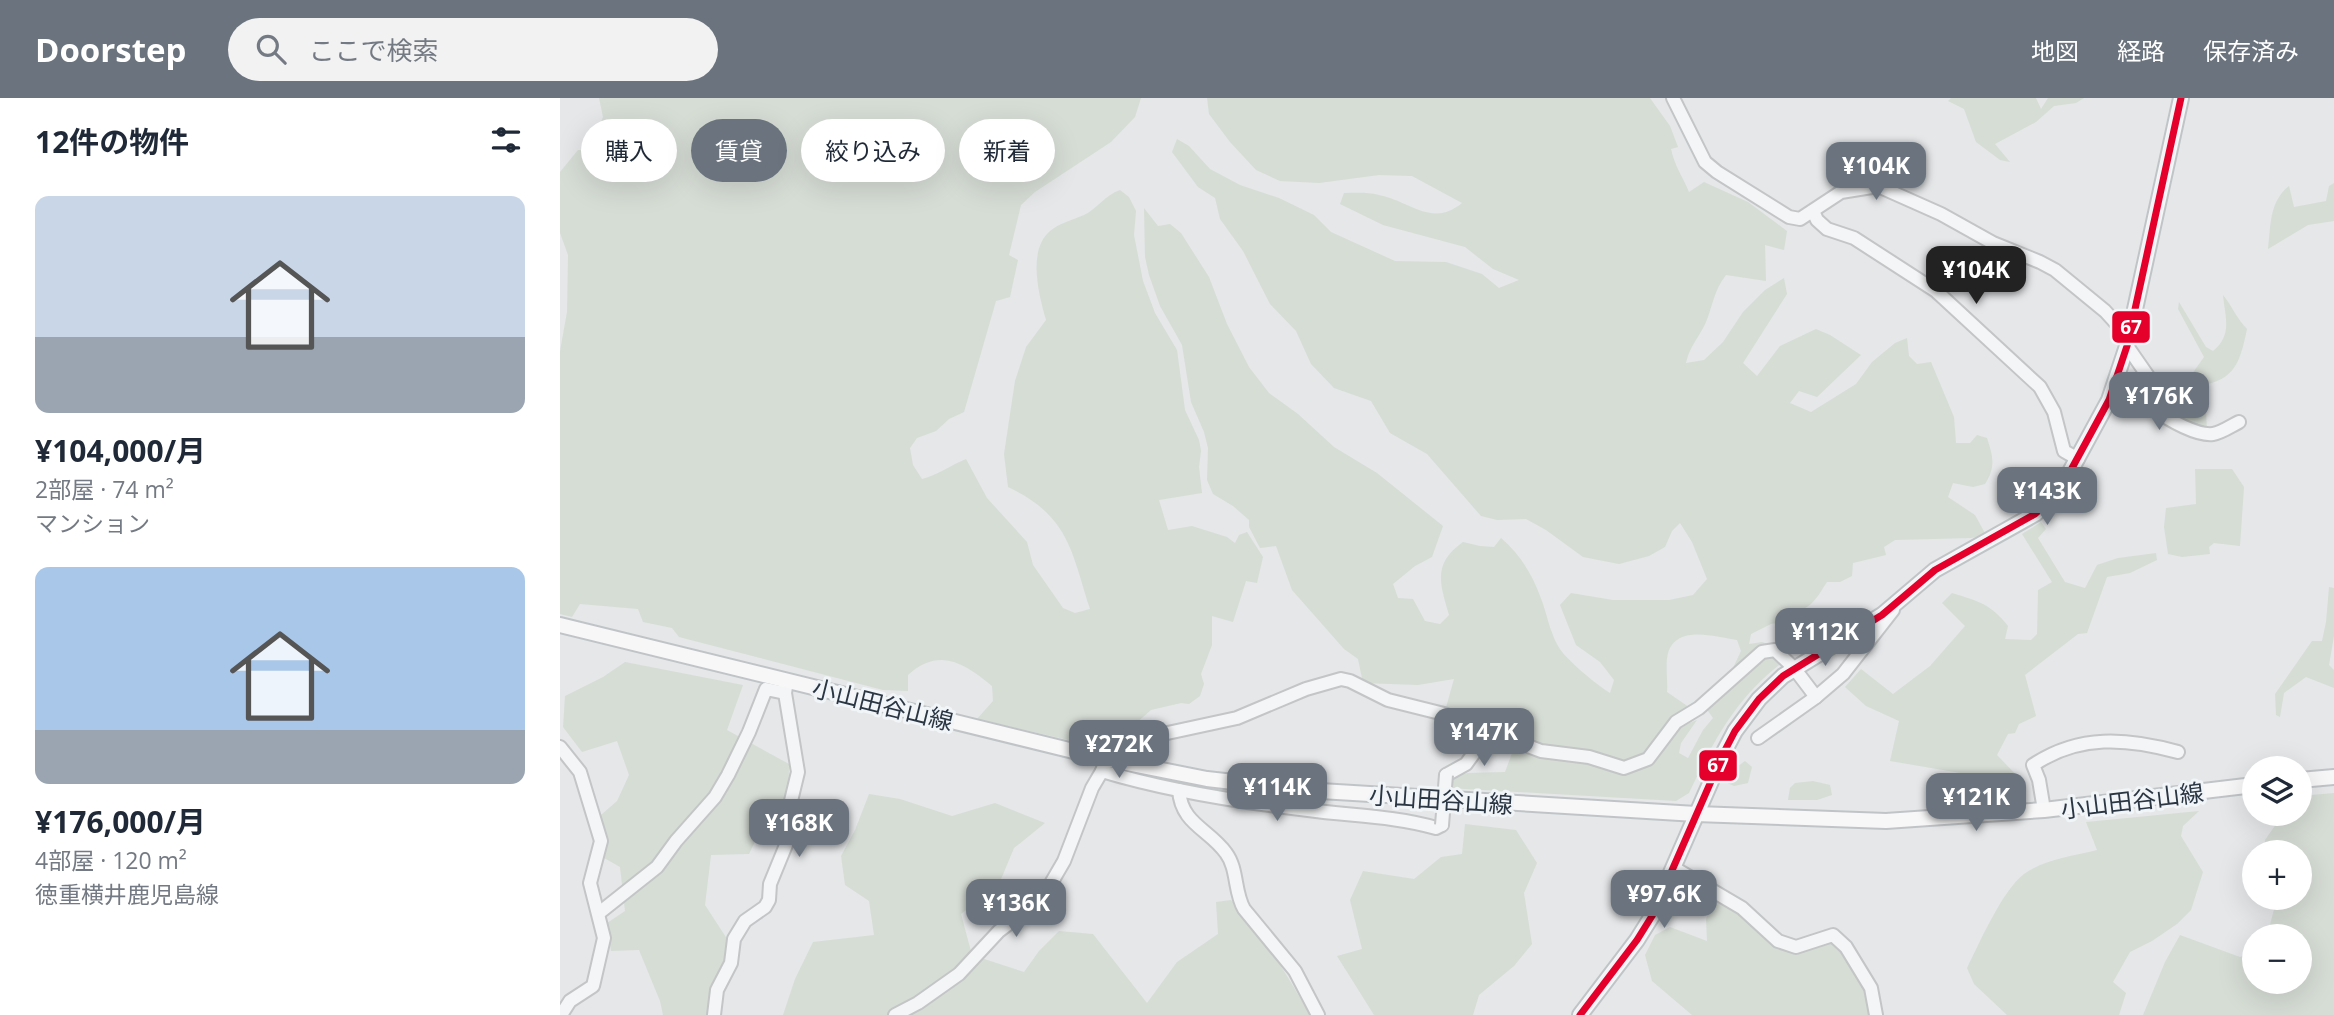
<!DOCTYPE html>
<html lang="ja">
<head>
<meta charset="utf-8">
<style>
  :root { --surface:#fff; --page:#f2f2f3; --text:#1f2937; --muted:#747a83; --accent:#6b747e }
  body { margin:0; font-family:"Open Sans","Noto Sans JP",sans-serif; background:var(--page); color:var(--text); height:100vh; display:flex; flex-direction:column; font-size:26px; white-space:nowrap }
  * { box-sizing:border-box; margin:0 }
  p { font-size:23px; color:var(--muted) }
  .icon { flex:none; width:38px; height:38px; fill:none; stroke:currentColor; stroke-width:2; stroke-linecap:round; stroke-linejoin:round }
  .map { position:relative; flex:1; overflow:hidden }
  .sheet { display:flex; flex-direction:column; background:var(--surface); width:560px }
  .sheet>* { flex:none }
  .hud { position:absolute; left:21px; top:21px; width:665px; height:63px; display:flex; gap:14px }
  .controls { position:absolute; left:1682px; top:658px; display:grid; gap:14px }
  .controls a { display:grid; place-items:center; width:70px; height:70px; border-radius:50%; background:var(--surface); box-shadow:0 7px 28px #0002; font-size:35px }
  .price { position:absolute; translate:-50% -60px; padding:0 16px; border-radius:14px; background:var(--accent); color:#fff; font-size:23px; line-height:46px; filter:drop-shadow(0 2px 4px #0008) }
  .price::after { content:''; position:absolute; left:50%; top:42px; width:21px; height:16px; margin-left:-10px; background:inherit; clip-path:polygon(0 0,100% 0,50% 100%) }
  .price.selected { background:#222; color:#fff }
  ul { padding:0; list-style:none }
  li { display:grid; align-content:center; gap:14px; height:371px; padding:0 35px }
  li span { display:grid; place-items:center; height:217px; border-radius:14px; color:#555 }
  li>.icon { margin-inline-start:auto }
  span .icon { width:126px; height:126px; fill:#fffc; stroke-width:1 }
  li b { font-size:30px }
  h2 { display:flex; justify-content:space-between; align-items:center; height:84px; padding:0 35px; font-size:30px }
  .chip { padding:0 24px; border-radius:32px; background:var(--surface); box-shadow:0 7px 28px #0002; font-size:24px; line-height:63px }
  .chip.selected { background:var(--accent); color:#fff }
  header { display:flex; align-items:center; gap:42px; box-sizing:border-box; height:98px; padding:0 35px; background:var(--accent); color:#fff }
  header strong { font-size:33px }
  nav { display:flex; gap:38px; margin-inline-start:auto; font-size:24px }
  .search { width:490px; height:63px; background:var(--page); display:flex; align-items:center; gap:18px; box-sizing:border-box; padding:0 24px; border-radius:38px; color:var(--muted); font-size:26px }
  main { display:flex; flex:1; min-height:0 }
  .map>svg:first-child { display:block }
</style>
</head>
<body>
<header>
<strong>Doorstep</strong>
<div class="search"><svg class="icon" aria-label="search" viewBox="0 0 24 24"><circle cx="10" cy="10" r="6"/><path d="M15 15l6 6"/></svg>ここで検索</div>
<nav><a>地図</a><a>経路</a><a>保存済み</a></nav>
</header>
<main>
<section class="sheet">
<h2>12件の物件<svg class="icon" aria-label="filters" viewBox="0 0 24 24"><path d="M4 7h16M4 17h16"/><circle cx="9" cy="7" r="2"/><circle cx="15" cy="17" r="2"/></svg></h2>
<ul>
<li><span style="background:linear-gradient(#c9d6e8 65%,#9aa5b1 0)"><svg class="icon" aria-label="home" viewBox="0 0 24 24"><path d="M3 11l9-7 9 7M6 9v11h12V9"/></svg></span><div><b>¥104,000/月</b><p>2部屋 · 74 m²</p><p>マンション</p></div></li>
<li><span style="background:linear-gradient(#a9c7e8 75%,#9aa5b1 0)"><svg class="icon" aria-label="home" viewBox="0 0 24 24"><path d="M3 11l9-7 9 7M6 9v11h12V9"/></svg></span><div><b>¥176,000/月</b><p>4部屋 · 120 m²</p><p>徳重横井鹿児島線</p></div></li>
</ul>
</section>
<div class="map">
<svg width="1774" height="917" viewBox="0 0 1774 917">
  <rect width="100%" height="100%" fill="#e5e7e9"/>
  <g fill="#d6ddd5">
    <path d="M39 0H581L575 19 551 44 475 94 461 107 449 157 458 162 450 199 436 203 404 314 389 321 376 333 357 340 350 350 353 367 362 381C378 377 391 367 406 361L427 400 467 444 473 467 503 510 515 515 530 511C511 452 509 418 448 389L444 356 455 283 466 249 486 222C479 197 467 153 490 133 500 125 512 122 524 117 537 111 545 97 560 92L569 99 576 113 574 137 583 183 595 215 617 252 625 312 639 342 641 353 639 369 642 395 599 402 608 432 632 428 667 439 675 445 679 437 687 434 703 459 697 485 686 483 673 524 652 518V547L641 576 644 586 640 598 629 606 621 605 591 612 547 651 417 621 433 603 432 588C404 565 379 549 348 577V593L323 592 119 539 112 530 83 524 78 511 20 506 12 519 0 516V253L7 214 8 157 0 135V74L18 52 29 53 43 19Z"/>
    <path d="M647 0H1090L1110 28 1118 49 1111 51C1114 67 1123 79 1129 94L1144 84 1188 104 1227 133 1224 152 1205 147 1206 183 1166 177C1154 192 1153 207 1146 224 1140 238 1129 249 1126 265L1144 262 1163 244 1183 214 1205 192 1224 180 1227 196 1183 265 1197 278 1220 248 1256 231 1270 237 1301 257 1257 299 1239 293 1230 305 1251 314 1296 286 1312 264 1335 245 1347 240 1349 258 1357 266 1371 264 1394 319 1396 345H1410L1417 337 1427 340C1433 358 1436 369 1425 386L1413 389 1393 385 1388 399 1415 417 1426 437 1411 440 1335 442 1324 449 1326 457 1293 465 1292 478 1280 484H1267C1257 499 1251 513 1231 514L1226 523 1211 526 1191 536 1189 546 1202 544 1211 547 1166 585 1181 553 1177 542C1156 539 1117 526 1108 555 1105 566 1108 582 1107 594L1136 614 1112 636 1127 626 1137 622 1121 645 1119 655 1128 660 1143 632 1153 620 1146 610 1198 561 1209 556 1223 564C1175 601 1154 642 1129 695L1116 703 888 690 889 678 908 675 945 674 955 647 885 613 894 581 858 587 803 585 798 561 784 551 732 492 716 448 700 450 689 429V422L673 408 653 396 647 382 648 350 644 334 631 304 622 247 600 208 589 177 585 159 584 110 598 128 610 126 621 135 649 179 667 226 689 269 709 295 738 316 774 349 817 375 883 428 872 459 855 468 833 486 838 500 853 501 865 523 880 526 889 517C880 486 872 466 903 444L920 448 934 449 941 440C959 455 972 476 980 498 987 515 989 532 998 548 1005 561 1037 587 1050 595L1054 582 1040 564 1016 547 1000 507 1011 495 1053 502H1109L1133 497 1147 481 1132 444 1120 425 1112 433 1105 449 1089 458 1059 466 1023 459 986 432 966 421 937 422 921 418 867 356 830 335 811 303 774 290 751 266 736 233 710 206 683 153 660 121 655 100 638 89 612 54 617 41 629 48 650 71 680 87 719 100 754 117 771 134 835 163 886 164 922 176 939 190 959 182 933 171 905 149 823 127 780 106 784 95C795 95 808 94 819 97 850 103 872 130 902 105L852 78 819 77 759 85 720 83 696 72 670 44 649 16Z"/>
    <polygon points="1391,0 1476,0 1481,11 1488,0 1524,0 1516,5 1494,8 1476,24 1435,46 1450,64 1440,62 1416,44 1404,11 1388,3"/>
    <path d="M1774 85V123L1748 127 1708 151C1711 127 1709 104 1729 88L1734 109 1766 103 1769 88Z"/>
    <path d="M1663 197C1672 208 1677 221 1687 231 1681 259 1677 279 1648 286L1645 298 1647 331H1642L1623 322 1634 286 1632 276 1644 259 1618 211 1619 204 1646 249 1653 253C1673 237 1665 219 1663 197Z"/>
    <polygon points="1635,371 1672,371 1684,389 1680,448 1654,445 1649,449 1650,456 1622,459 1608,456 1604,429 1606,410 1636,406"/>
    <path d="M1481 424 1486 431 1478 440 1505 484 1525 490 1537 467 1558 460 1596 455 1597 462 1570 475 1547 479 1527 535 1518 536 1465 577 1476 618 1459 626 1455 635 1448 636 1437 657 1465 686 1330 663 1339 623 1306 608 1285 589 1301 571 1333 596 1370 568 1405 528 1382 505 1392 495C1418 503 1431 506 1448 528L1445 541 1471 542 1477 536 1478 492 1492 484 1462 436Z"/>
    <polygon points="1769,489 1774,490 1774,538 1769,567 1774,572 1774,590 1746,579 1724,595 1720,619 1716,617 1715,596 1752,543 1762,543 1766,524"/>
    <polygon points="65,564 183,587 167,632 229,666 228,735 199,735 189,756 151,757 145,807 173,850 156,917 103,917 100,903 79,852 51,853 47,825 65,813 60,769 39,757 34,723 57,703 69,677 57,643 22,654 3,629 5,598 43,579"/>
    <polygon points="1185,663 1192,669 1188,685 1174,688 1165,684 1166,677"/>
    <polygon points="1253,683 1270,687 1272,697 1257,702 1228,702 1230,690 1235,685"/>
    <polygon points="1774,695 1774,917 1583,917 1605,864 1620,837 1680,859 1694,853 1694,884 1740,884 1740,838 1707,838 1717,800 1740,800 1740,754 1704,754 1705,742 1723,716 1740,716 1740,698"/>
    <path d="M309 696 340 701 392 718 435 705 485 725 454 750 439 786 401 816 412 857 464 874 479 853 499 833 533 836 587 905 617 864 658 836 656 804 671 802C703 836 727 877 750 917H223L235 881 253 844 314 837 309 803 285 787 281 758 295 732Z"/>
    <path d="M1639 713 1623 728 1621 738 1643 774 1631 812 1617 826 1592 843 1570 854 1553 884 1566 895 1559 917H1447L1414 886 1407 870C1420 844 1442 793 1464 776 1485 761 1513 758 1537 752L1526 724Z"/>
    <polygon points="905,726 956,732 977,765 964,795 972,846 954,868 919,897 913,917 814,917 777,858 802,851 790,802 803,773 854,781 881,759 902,756"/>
    <polygon points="1153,804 1176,811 1219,850 1234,854 1263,845 1277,846 1307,893 1311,917 1132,917 1092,883 1085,857 1095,837 1110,829 1147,843 1146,821"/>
  </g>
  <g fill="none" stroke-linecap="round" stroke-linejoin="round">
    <g stroke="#c3c5c7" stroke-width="16">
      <g id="minor">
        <path d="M1113 0 1145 64 1157 74 1229 119 1240 121 1281 94 1318 88 1381 116 1433 145 1480 164 1495 172 1545 213 1564 234 1567 248 1592 284 1597 313C1609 322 1637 338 1653 336 1661 335 1671 328 1679 324"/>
        <polyline points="1253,113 1257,122 1267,131 1294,140 1376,193 1480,289 1494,314 1504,353 1518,361"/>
        <polyline points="1198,640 1256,599 1283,576 1333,512"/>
        <polyline points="0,649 20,674 41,743 30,785 44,840 33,888 10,903 1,917"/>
        <path d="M542 673C608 693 679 704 748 712 792 718 834 718 876 730L882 727"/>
        <polyline points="886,677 906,666 930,633"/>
        <path d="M619 692C621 726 649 731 666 755 678 771 674 794 684 811L735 873 758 917"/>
        <path d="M1484 712 1479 682 1473 667C1519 636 1567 640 1618 654"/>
        <polyline points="1114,770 1182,810 1218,843 1236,849 1273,837 1286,849 1311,890 1316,917"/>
        <polyline points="39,815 97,769 116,743 155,699 168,677 189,634 206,591 225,595"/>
        <polyline points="154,917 157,892 171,865 174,841 185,823 205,809 209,802 210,786 226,747 231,724 230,707 238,674 225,595 227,583"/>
        <polyline points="335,917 358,905 399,876 439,833 476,805 486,794 504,763 532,690 542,673 552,647 677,620 746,591 781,581 790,583 828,602 884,616 981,653 1029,659 1064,670 1088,661 1116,624 1139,610 1202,554 1215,552 1234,570 1256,599"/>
      </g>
    </g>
    <g stroke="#c1c4c7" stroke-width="18">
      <g id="major">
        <polyline points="0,527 546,661 647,681 744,692 1136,716 1326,723 1484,712 1694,687"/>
        <polyline points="1740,682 1774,679"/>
        <polyline points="1020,917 1077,842 1092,818 1163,656 1175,633 1199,601 1223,578 1322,517 1375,472 1475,416 1499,394 1549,302 1567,248 1621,0"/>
      </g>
    </g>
    <use href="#minor" stroke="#f4f5f6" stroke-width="12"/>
    <use href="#major" stroke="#f7f7f8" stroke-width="14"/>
    <g stroke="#c3c5c7" stroke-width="16" stroke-linecap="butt">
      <polyline id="minor-bridge" points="882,727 886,677"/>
    </g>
    <use href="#minor-bridge" stroke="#f4f5f6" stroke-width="12"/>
    <g stroke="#f2f5f8" stroke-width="12">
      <polyline id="bus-1" points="1020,917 1077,842 1092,818 1163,656 1175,633 1199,601 1223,578 1322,517 1375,472 1475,416 1499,394 1549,302 1567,248 1621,0"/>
    </g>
    <use href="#bus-1" stroke="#e4002b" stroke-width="7"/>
  </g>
  <g text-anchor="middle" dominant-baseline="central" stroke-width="6" stroke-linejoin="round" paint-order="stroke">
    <g font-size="24" fill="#2a3644" stroke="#f2f5f8">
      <text transform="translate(323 606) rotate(14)">小山田谷山線</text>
      <text transform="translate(881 701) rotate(4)">小山田谷山線</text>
      <text transform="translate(1572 702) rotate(-7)">小山田谷山線</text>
    </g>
  </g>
  <g stroke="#f2f5f8" stroke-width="2.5">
    <rect x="1551" y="212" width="40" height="34" rx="7" fill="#e4002b"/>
    <rect x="1138" y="651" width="40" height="33" rx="7" fill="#e4002b"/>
  </g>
  <g font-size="19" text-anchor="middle" font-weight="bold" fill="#fff">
    <text x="1571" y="236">67</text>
    <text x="1158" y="674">67</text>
  </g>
</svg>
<div class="controls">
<a><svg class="icon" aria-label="layers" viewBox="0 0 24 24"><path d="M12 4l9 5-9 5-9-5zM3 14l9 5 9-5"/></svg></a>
<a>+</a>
<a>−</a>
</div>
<b class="price" style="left:1316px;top:104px">¥104K</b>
<b class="price selected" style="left:1416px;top:208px">¥104K</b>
<b class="price" style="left:1599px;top:334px">¥176K</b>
<b class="price" style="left:1487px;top:429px">¥143K</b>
<b class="price" style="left:1265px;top:570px">¥112K</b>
<b class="price" style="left:924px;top:670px">¥147K</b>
<b class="price" style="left:559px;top:682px">¥272K</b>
<b class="price" style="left:717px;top:725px">¥114K</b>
<b class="price" style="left:1416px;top:735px">¥121K</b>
<b class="price" style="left:239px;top:761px">¥168K</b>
<b class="price" style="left:1104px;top:832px">¥97.6K</b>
<b class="price" style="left:456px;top:841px">¥136K</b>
<div class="hud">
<a class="chip">購入</a>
<a class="chip selected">賃貸</a>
<a class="chip">絞り込み</a>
<a class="chip">新着</a>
</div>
</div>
</main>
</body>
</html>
